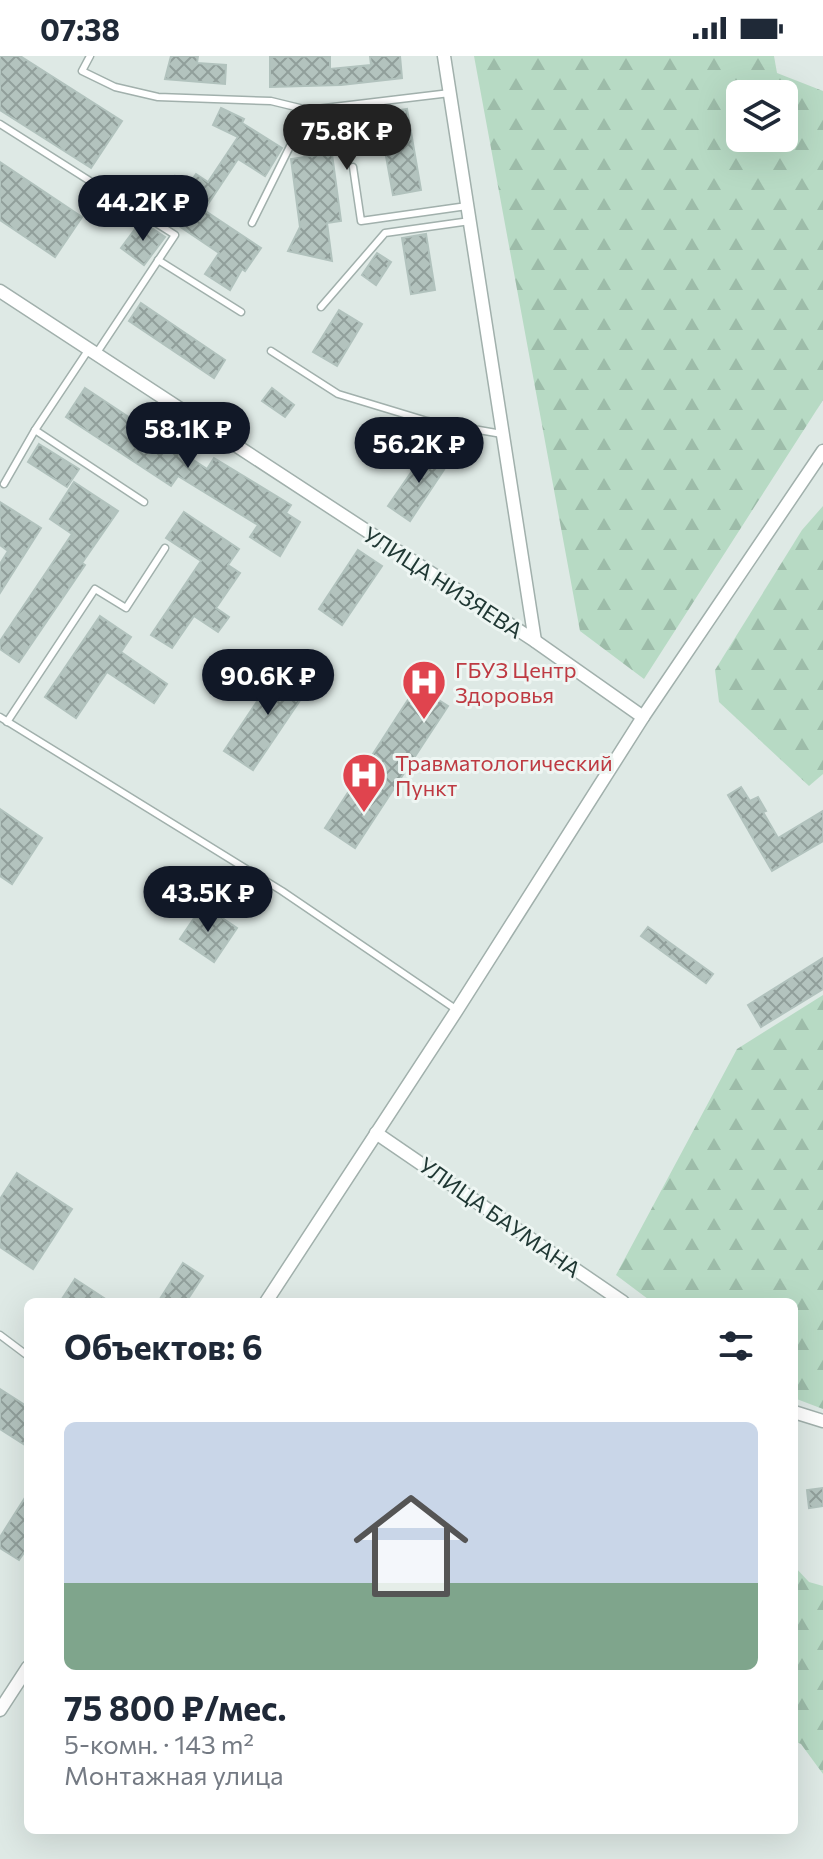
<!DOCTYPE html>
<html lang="ru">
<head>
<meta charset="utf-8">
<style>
  :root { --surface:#fff; --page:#f6f6f7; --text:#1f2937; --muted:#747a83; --accent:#111827 }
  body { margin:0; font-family:Commissioner,sans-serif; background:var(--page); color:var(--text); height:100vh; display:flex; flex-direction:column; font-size:30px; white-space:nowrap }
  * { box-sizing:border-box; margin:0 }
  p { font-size:26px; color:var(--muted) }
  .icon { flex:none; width:44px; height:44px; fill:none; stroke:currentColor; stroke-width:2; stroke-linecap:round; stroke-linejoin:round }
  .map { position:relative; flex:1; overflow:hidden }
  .panel { position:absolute; left:24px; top:1242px; width:774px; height:536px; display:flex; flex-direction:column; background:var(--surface); border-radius:12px; box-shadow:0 8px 32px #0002 }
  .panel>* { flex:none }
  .buttons { position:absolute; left:726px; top:24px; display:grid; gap:16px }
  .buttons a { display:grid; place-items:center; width:72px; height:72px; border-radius:12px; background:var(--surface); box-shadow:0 8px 32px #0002; font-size:40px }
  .price { position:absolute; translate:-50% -68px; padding:0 18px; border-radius:28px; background:var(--accent); color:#fff; font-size:26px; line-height:52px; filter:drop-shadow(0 2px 4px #0008) }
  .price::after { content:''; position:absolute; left:50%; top:48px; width:24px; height:18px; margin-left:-12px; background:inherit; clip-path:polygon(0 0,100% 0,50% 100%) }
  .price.current { background:#222; color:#fff }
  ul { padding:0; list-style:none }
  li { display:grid; align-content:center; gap:16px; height:424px; padding:0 40px }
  li span { display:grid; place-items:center; height:248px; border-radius:12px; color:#555 }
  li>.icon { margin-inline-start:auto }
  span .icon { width:144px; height:144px; fill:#fffc; stroke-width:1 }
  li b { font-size:34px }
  h2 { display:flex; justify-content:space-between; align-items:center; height:96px; padding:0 40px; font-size:34px }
  .status { display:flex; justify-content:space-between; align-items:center; height:56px; padding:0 40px; background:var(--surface); direction:ltr }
  .status svg { height:22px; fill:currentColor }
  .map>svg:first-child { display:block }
</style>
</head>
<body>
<div class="status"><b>07:38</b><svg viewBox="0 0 49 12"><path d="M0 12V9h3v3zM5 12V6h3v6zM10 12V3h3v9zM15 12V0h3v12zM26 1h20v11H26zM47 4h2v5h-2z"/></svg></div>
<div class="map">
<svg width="823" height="1803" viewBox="0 0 823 1803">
  <defs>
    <pattern id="forest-firs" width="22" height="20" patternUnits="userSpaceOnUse" patternTransform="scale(2)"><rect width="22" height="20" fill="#b7dac4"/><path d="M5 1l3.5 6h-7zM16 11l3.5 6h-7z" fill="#9dbca9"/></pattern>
    <pattern id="building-cross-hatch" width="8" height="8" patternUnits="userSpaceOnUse" patternTransform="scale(2)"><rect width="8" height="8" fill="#b3c3be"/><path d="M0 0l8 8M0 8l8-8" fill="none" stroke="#919f9b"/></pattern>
  </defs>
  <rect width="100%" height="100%" fill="#dee9e5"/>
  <g fill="url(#forest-firs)" fill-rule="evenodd">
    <path d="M474 0H774L777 17 823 35V344L644 623 580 575ZM784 38V82H740V38Z"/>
    <polygon points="823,450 823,718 809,730 719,646 715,614 802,474"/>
    <polygon points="823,939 823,1353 794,1342 794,1246 652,1246 616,1219 737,993"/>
    <polygon points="794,1510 809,1526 823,1530 823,1718 801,1688 794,1685"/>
  </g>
  <g fill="url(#building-cross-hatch)" stroke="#b1c2bd" stroke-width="2">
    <polygon points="0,0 20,0 122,65 91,112 0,54"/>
    <polygon points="171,0 198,0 197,7 226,9 225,28 165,23"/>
    <polygon points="330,0 330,13 371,9 370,0 400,0 402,22 341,29 270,31 270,1"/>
    <polygon points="221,52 244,63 242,67 282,92 265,120 238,103 204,154 261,192 245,215 242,213 230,234 205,218 219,197 179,170 190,153 164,135 175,120 188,129 196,118 208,126 238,81 213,69"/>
    <polygon points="407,53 421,134 393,139 384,89 332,98 341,165 327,167 332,205 288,195 300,171 291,103 318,99 313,69"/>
    <polygon points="0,106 82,161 55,201 0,164"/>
    <polygon points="141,165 165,181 144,209 121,192"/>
    <polygon points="426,178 435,234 411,238 402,182"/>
    <polygon points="377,197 391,206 376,229 362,219"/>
    <polygon points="141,247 225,304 214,322 129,265"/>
    <polygon points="339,254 362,268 337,310 313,296"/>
    <polygon points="85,332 207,413 214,402 291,449 286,457 300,466 280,500 250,481 258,469 178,420 171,430 66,361"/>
    <polygon points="272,332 294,349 285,361 262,345"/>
    <polygon points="39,388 79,413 67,431 28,406"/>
    <polygon points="428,392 449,406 410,465 388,450"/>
    <polygon points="74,426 118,455 82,507 85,509 19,606 0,593 0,585 72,478 50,463"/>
    <polygon points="0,446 41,472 0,537 0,508 8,495 0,489"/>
    <polygon points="184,456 239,493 228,509 240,517 216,552 229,561 218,576 194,560 172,592 151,579 201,505 166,482"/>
    <polygon points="358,494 382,510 342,569 319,553"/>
    <polygon points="100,560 131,581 121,596 167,628 154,647 107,616 76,662 45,641"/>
    <polygon points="282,608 311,628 253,714 224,695"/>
    <polygon points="417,630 448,650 355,792 325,772"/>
    <polygon points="741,731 750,745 758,741 766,755 763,756 778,782 823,755 823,785 772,815 728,739"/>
    <polygon points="0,753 42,782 12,828 0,820"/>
    <polygon points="203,849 237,872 214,906 180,883"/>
    <polygon points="648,871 713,918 706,927 641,880"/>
    <polygon points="823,902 823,933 761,971 748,949"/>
    <polygon points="17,1117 72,1153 33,1213 0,1191 0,1143"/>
    <polygon points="183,1207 203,1220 186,1246 158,1246"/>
    <polygon points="75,1223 110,1246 60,1246"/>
    <polygon points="0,1333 28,1351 28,1391 0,1373"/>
    <polygon points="823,1432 823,1450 809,1452 807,1434"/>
    <polygon points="28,1437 28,1491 19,1504 0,1492 0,1481"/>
  </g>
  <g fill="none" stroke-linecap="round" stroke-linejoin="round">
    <g stroke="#a1b0ac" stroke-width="9">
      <g id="service">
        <polyline points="90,0 82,15 115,31 158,41 271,45 308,54"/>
        <polyline points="0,68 175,179 96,298"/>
        <polyline points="353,111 361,165 467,150"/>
        <polyline points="252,167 308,54 450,37"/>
        <polyline points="158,204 241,256"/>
        <polyline points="321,251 385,177 470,165"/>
        <polyline points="271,295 338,338 427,365 502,378"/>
        <polyline points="35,374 144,446"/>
        <polyline points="4,428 35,374 89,293"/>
        <polyline points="0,661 282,835 457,954"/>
        <polyline points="7,666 95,533 126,552 165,492"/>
        <polyline points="0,1279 28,1300"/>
      </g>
    </g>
    <g stroke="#a1b0ac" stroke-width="15">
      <g id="minor">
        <polyline points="444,0 535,585"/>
        <polyline points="0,235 535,585 643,661"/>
        <polyline points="376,1077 623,1246"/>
        <polyline points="266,1246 457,954 643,661 823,395"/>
        <polyline points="794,1356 823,1365"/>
        <polyline points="0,1654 28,1611"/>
      </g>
    </g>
    <use href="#service" stroke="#fff" stroke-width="6"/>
    <use href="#minor" stroke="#fff" stroke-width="12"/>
  </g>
  <defs>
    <g id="hospital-pin" transform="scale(2.3)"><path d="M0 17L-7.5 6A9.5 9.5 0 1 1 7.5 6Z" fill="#e0444e" stroke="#eef6f3"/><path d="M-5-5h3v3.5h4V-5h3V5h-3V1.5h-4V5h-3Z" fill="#fff"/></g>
  </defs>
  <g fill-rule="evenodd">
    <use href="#hospital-pin" x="424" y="626"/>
    <use href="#hospital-pin" x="364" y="719"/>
  </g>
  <g text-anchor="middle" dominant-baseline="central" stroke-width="6" stroke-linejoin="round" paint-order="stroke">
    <g font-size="22" fill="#203834" stroke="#eef6f3">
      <text transform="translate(443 526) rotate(33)">УЛИЦА НИЗЯЕВА</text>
      <text transform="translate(500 1161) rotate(35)">УЛИЦА БАУМАНА</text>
    </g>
    <g font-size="22" fill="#be3a42" stroke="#eef6f3" text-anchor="start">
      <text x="455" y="613">ГБУЗ Центр<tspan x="455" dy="25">Здоровья</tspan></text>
      <text x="395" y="706">Травматологический<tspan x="395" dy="25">Пункт</tspan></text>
    </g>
  </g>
</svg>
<div class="buttons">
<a><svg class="icon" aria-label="layers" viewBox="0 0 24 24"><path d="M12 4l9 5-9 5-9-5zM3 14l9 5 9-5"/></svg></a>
</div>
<b class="price current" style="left:347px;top:116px">75.8K ₽</b>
<b class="price" style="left:143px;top:187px">44.2K ₽</b>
<b class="price" style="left:188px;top:414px">58.1K ₽</b>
<b class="price" style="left:419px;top:429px">56.2K ₽</b>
<b class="price" style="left:268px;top:661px">90.6K ₽</b>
<b class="price" style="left:208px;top:878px">43.5K ₽</b>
<section class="panel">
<h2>Объектов: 6<svg class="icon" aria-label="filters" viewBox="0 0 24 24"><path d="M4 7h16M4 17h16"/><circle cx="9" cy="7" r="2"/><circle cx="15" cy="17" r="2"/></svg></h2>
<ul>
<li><span style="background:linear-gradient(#c9d6e8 65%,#7fa58c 0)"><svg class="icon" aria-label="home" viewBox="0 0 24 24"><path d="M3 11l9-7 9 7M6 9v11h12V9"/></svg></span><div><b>75 800 ₽/мес.</b><p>5-комн. · 143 m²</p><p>Монтажная улица</p></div></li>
</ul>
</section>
</div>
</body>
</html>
